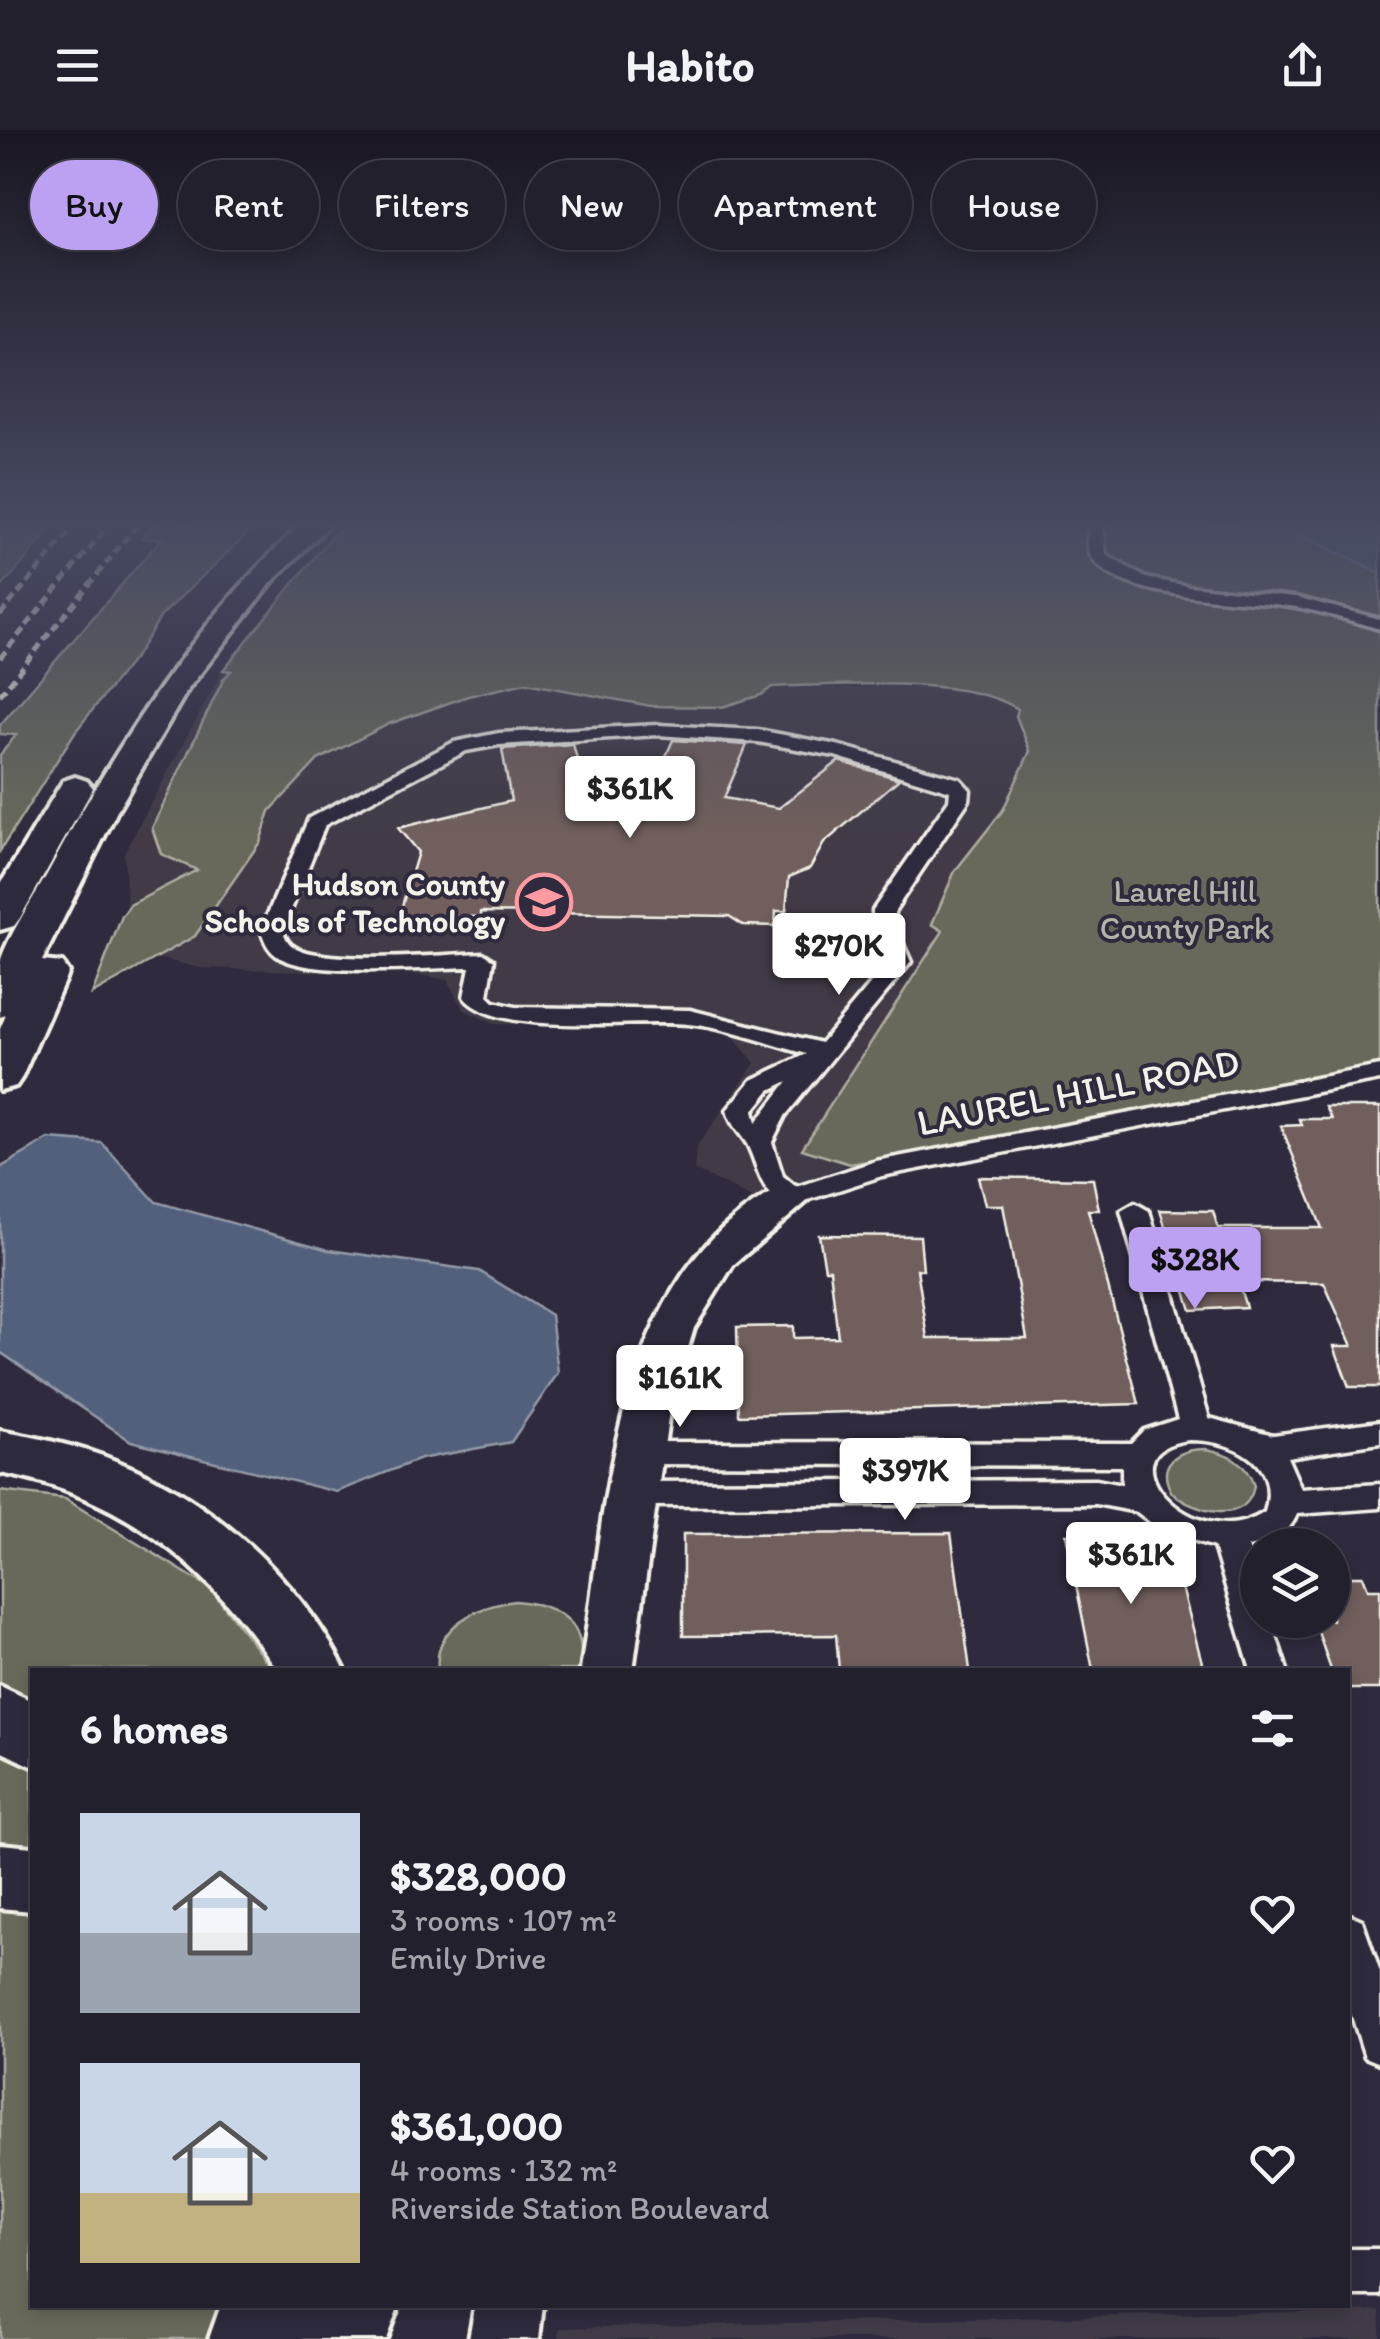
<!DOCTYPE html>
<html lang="en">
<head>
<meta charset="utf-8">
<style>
  :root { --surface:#23202e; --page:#2f2d3a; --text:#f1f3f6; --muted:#a3a3aa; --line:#403e4a; --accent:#bca0f2 }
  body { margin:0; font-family:Itim,sans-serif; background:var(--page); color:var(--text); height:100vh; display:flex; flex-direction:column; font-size:38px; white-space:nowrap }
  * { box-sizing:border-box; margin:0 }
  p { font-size:32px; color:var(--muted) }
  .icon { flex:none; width:55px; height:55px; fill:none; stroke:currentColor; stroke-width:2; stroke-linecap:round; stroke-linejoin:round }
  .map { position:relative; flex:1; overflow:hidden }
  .details { position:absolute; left:30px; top:1538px; width:1320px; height:640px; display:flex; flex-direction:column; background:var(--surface); border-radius:0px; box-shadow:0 5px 15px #0003,0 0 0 2px var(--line) }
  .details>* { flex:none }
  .guide { position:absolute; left:30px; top:30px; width:1320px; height:90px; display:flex; gap:20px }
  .fabs { position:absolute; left:1240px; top:1398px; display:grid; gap:20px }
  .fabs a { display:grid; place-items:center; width:110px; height:110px; border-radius:50%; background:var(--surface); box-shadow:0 5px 15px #0003,0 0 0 2px var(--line); font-size:50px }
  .price { position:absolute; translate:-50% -85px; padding:0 22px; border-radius:10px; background:#fff; color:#222; font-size:32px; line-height:65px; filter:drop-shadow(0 2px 5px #0008) }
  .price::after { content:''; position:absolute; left:50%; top:60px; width:30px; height:22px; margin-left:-15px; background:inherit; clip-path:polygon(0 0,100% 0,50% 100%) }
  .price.current { background:var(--accent); color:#111 }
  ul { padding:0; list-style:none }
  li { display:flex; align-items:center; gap:30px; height:250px; padding:0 50px }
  li span { display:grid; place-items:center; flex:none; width:280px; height:200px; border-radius:0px; color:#555 }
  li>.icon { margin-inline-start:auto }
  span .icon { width:120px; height:120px; fill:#fffc; stroke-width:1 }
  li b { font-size:42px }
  h2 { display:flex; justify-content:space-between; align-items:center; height:120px; padding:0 50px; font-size:42px }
  .tag { padding:0 35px; border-radius:45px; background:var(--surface); box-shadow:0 5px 15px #0003,0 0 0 2px var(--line); font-size:35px; line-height:90px }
  .tag.current { background:var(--accent); color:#111 }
  header { display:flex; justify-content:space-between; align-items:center; height:130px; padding:0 50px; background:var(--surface); font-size:45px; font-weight:700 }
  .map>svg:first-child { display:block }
</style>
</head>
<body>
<header><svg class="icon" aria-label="menu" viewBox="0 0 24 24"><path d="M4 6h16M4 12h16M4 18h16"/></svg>Habito<svg class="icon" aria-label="share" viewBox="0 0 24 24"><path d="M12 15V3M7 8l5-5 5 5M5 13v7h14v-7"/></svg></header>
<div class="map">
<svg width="1380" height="2209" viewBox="0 0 1380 2209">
  <rect width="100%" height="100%" fill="#2f2a3d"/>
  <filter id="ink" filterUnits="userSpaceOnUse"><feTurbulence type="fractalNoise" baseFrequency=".01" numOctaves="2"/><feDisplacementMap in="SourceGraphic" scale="20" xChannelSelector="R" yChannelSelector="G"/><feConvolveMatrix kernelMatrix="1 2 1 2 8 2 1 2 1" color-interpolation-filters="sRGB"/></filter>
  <g filter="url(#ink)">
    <g fill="#423a46">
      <polygon points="223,540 506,553 636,550 717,559 933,556 1002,569 1027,585 1044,630 1006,703 803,1019 850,1034 754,1069 694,1040 696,1018 755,933 733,907 690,895 493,894 463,879 447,850 419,845 200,838 129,821 124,723"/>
      <polygon points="1380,2180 1380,2209 559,2209 560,2198"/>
    </g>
    <g fill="#68695a" stroke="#aeada1" stroke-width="2.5">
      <polygon points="0,395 55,395 0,459"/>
      <polygon points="153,395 256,395 161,486 137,524 75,602 0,721 0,625 16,605 0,604 0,595 161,409 142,408"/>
      <path d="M346 395H1280L1380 443V941L850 1034 802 1019 943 801 932 794 955 741 1003 680 1030 621 1016 586 1018 579C965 545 836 555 772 557L761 565 722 577 651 576 526 553 468 566 389 594 318 630 270 681 260 712 195 806 92 864 122 786 130 775 197 740 161 724 152 698 224 548 231 541 223 540 332 406Z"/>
      <path d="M1206 1319C1229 1323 1246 1332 1254 1356 1247 1397 1194 1382 1172 1363 1155 1334 1177 1319 1206 1319Z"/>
      <polygon points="0,1361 65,1369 210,1458 273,1540 32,1540 32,2175 219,2175 206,2209 0,2209"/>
      <path d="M515 1471C559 1475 588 1492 580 1540H438C433 1496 478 1476 515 1471Z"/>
    </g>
    <g fill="#53607c" stroke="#939aa7" stroke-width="2.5">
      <polygon points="1280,395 1380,395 1380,443"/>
      <polygon points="49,1009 102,1013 156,1072 329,1120 479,1141 551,1185 558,1243 511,1312 420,1329 337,1362 131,1311 0,1222 0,1038"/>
    </g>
    <g fill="#6f5f5c" stroke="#f4f1e8" stroke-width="2.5">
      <polygon points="673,610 747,615 724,668 779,678 839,631 899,649 824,713 810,738 789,747 786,781 776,781 775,796 743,795 729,786 481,782 481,787 399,786 418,722 398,698 511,671 502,619 573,614 585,659 641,662 651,660"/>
      <polygon points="1326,977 1380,977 1380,1257 1349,1257 1334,1216 1352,1216 1324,1153 1238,1152 1246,1177 1191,1180 1160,1080 1213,1081 1218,1098 1322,1098 1281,996 1302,995 1299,989 1332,989"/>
      <polygon points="978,1047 1093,1049 1099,1080 1088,1080 1139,1274 739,1285 737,1197 793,1196 793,1208 838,1207 830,1139 825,1139 819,1105 920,1106 923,1140 917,1139 928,1208 1027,1208 1003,1075 985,1075"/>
      <polygon points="951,1403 970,1540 839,1540 836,1505 683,1506 683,1404"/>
      <polygon points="1066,1404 1117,1404 1120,1416 1148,1415 1153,1435 1176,1435 1204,1540 1093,1540"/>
      <polygon points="1332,1446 1363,1446 1368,1459 1380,1459 1380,1559 1348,1559 1348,1540 1331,1540 1314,1490 1332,1490"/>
    </g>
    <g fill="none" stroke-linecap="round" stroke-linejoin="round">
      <g stroke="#f4f1e8" stroke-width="7">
        <g id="street">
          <path d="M1089 395H1103L1106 425 1146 448 1189 456 1295 467 1380 489V499C1347 490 1316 479 1282 475 1236 468 1117 471 1091 426 1086 416 1088 406 1089 395Z"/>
          <path d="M658 595 758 600 837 615 960 649 970 660 969 670 895 780V796L911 832 785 986 772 1012 783 1046 796 1057 876 1031 1380 936V950L882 1046 792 1075C759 1067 760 1039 747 1014 739 1001 731 996 727 980L752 950 807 924C769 914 727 898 688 894 636 889 495 908 464 867L470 837C428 838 310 848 277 826 268 820 264 810 261 800L309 688 454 612 499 603ZM658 605 758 612 835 626 950 661 949 670 873 780V796L889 832 821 913 690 880 515 877 494 872 488 866 494 830 483 823C441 825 330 835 296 818 288 814 285 808 283 800L325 695 466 621 499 615ZM788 951 756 993 753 981 770 960Z"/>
          <path d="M1135 1073 1149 1081 1209 1288 1273 1305 1380 1291V1313L1287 1327 1301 1359 1380 1354V1378L1297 1384C1289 1405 1269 1413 1248 1417L1258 1448V1490H1271L1287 1540H1251L1214 1417 1159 1399 1137 1382 1096 1374 633 1376 622 1372 617 1364 622 1356 633 1352 1096 1350 1122 1355V1336L638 1334 627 1331 622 1323 627 1315 638 1312 1131 1313 1144 1300 1178 1289 1121 1081ZM1189 1310C1233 1310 1280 1331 1265 1382 1194 1430 1098 1320 1189 1310Z"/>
          <polygon points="1348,1784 1362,1790 1380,1843 1380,1933 1365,1927 1348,1873"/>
          <rect x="1348" y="2119" width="32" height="46"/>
        </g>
      </g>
      <g stroke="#f4f1e8" stroke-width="8">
        <g id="secondary">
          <path d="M792 1055 806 1059 812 1067 733 1135 694 1198 669 1281 633 1540H581C604 1396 610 1204 722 1099 742 1081 766 1062 792 1055Z"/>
          <polygon points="475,2175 543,2175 539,2209 469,2209"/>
        </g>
      </g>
      <g stroke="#f4f1e8" stroke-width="8">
        <g id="highway">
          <path d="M300 395H329L273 451 188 559 117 681 42 831 62 833 68 842 22 947 16 956 0 960V899L6 885 0 887C0 871 0 849 0 833 6 809 37 763 50 739 119 611 194 495 300 395Z"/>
          <polygon points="75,647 87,651 93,658 20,788 14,796 0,800 0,755 63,651"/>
          <path d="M0 1301C40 1308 80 1316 118 1332 212 1369 300 1450 345 1540H278C208 1436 125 1366 0 1343Z"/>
          <polygon points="0,1556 32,1571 32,1636 0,1621"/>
          <polygon points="0,1714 32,1717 32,1781 0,1778"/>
          <polygon points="221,2175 399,2175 386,2209 209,2209"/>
        </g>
      </g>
      <use href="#street" fill="#2f2a3d" fill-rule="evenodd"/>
      <use href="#secondary" fill="#2f2a3d" fill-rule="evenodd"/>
      <use href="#highway" fill="#2f2a3d" fill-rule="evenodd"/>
      <g stroke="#f4f1e8" stroke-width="5" stroke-dasharray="9 5" stroke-linecap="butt">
        <polyline points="0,485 76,395"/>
        <polyline points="0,528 109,395"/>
        <polyline points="0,565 137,395"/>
      </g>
    </g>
  </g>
  <linearGradient id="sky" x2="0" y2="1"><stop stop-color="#1a1722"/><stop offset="0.56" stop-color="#474a62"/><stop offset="1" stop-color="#474a62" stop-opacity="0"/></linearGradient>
  <rect width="1380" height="705" fill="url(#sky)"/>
  <defs>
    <g id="school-ring" transform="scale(2.875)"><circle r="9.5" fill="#2f2a3d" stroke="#ff9aa2" stroke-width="1.5"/><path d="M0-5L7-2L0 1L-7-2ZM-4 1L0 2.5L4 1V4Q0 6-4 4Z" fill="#ff9aa2"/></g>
  </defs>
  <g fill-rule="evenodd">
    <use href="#school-ring" x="544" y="772"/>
  </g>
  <g text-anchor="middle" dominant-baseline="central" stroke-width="8" stroke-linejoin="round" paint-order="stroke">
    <g font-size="32" font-weight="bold" fill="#f4f1e8" stroke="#2f2a3d" text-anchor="end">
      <text x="505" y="754">Hudson County<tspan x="505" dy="37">Schools of Technology</tspan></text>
    </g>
    <g font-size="32" fill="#b5b4a8" stroke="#2f2a3d">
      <text x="1185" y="761">Laurel Hill<tspan x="1185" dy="37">County Park</tspan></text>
    </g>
    <g font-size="38" fill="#f4f1e8" stroke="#2f2a3d">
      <text transform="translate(1078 962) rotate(-11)">LAUREL HILL ROAD</text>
    </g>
  </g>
</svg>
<div class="fabs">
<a><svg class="icon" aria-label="layers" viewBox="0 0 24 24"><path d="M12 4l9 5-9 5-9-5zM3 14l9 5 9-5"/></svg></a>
</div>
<b class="price" style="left:630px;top:711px">$361K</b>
<b class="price" style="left:839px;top:868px">$270K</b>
<b class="price current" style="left:1195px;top:1182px">$328K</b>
<b class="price" style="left:680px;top:1300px">$161K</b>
<b class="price" style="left:905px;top:1393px">$397K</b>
<b class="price" style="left:1131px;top:1477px">$361K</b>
<div class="guide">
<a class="tag current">Buy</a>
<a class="tag">Rent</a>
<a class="tag">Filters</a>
<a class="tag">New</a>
<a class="tag">Apartment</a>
<a class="tag">House</a>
</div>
<section class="details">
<h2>6 homes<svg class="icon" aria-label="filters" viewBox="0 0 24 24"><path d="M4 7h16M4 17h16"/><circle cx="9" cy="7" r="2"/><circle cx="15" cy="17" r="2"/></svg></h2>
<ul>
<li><span style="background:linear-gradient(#c9d6e8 60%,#9aa5b1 0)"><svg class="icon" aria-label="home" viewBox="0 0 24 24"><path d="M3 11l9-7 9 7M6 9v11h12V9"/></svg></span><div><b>$328,000</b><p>3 rooms · 107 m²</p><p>Emily Drive</p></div><svg class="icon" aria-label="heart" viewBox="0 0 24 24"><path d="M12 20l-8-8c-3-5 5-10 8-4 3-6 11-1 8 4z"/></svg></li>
<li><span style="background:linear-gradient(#c9d6e8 65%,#c2b280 0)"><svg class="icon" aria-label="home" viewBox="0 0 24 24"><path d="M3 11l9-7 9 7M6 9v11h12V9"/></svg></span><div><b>$361,000</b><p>4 rooms · 132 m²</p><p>Riverside Station Boulevard</p></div><svg class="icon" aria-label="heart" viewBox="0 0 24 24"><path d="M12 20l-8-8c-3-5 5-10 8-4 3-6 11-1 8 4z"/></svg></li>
</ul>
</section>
</div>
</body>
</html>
